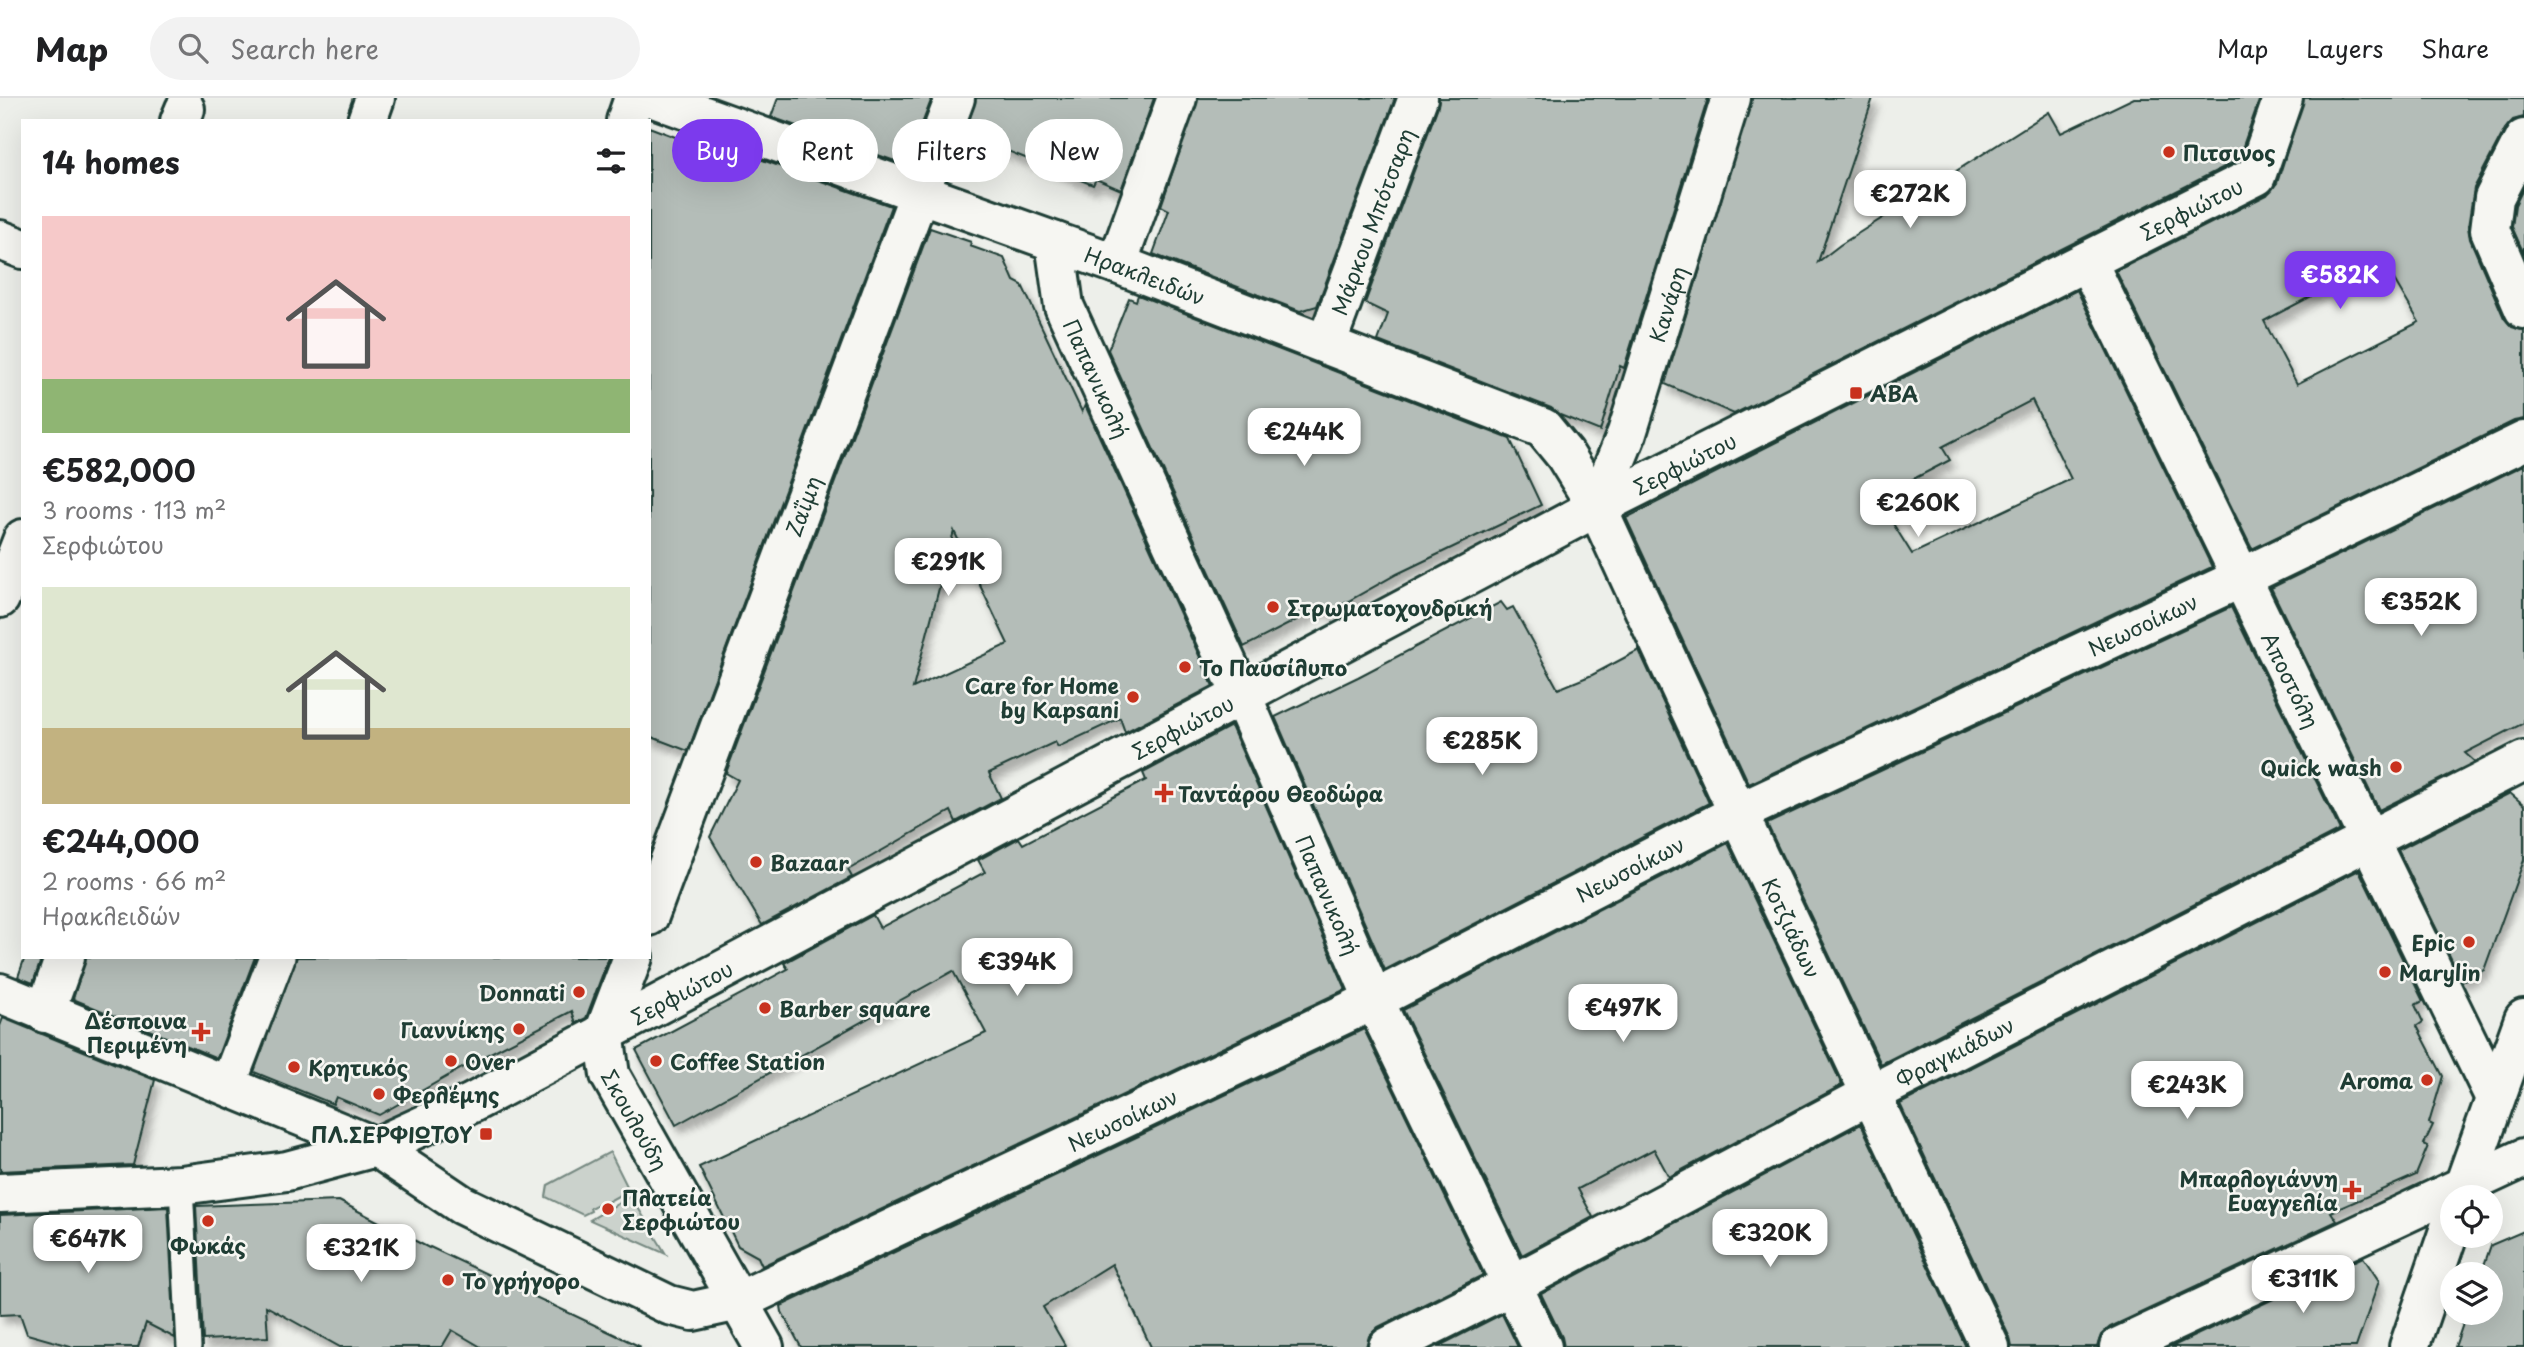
<!DOCTYPE html>
<html lang="en">
<head>
<meta charset="utf-8">
<style>
  :root { --surface:#fff; --page:#f2f2f2; --text:#202124; --muted:#757577; --line:#e0e0e0; --accent:#7c3aed }
  body { margin:0; font-family:"Playpen Sans",sans-serif; background:var(--page); color:var(--text); height:100vh; display:flex; flex-direction:column; font-size:26px; white-space:nowrap }
  * { box-sizing:border-box; margin:0 }
  p { font-size:23px; color:var(--muted) }
  .icon { flex:none; width:38px; height:38px; fill:none; stroke:currentColor; stroke-width:2; stroke-linecap:round; stroke-linejoin:round }
  .map { position:relative; flex:1; overflow:hidden }
  .side { position:absolute; left:21px; top:21px; width:630px; height:840px; display:flex; flex-direction:column; background:var(--surface); border-radius:0px; box-shadow:0 7px 28px #0002 }
  .side>* { flex:none }
  .hud { position:absolute; left:672px; top:21px; width:665px; height:63px; display:flex; gap:14px }
  .controls { position:absolute; left:2440px; top:1087px; display:grid; gap:14px }
  .controls a { display:grid; place-items:center; width:63px; height:63px; border-radius:50%; background:var(--surface); box-shadow:0 7px 28px #0002; font-size:35px }
  .price { position:absolute; translate:-50% -60px; padding:0 16px; border-radius:14px; background:#fff; color:#222; font-size:23px; line-height:46px; filter:drop-shadow(0 2px 4px #0008) }
  .price::after { content:''; position:absolute; left:50%; top:42px; width:21px; height:16px; margin-left:-10px; background:inherit; clip-path:polygon(0 0,100% 0,50% 100%) }
  .price.current { background:var(--accent); color:#fff }
  ul { padding:0; list-style:none }
  li { display:grid; align-content:center; gap:14px; height:371px; padding:0 21px }
  li span { display:grid; place-items:center; height:217px; border-radius:0px; color:#555 }
  li>.icon { margin-inline-start:auto }
  span .icon { width:126px; height:126px; fill:#fffc; stroke-width:1 }
  li b { font-size:30px }
  h2 { display:flex; justify-content:space-between; align-items:center; height:84px; padding:0 21px; font-size:30px }
  .chip { padding:0 24px; border-radius:32px; background:var(--surface); box-shadow:0 7px 28px #0002; font-size:24px; line-height:63px }
  .chip.current { background:var(--accent); color:#fff }
  header { display:flex; align-items:center; gap:42px; box-sizing:border-box; height:98px; padding:0 35px; background:var(--surface); border-bottom:2px solid var(--line) }
  header strong { font-size:33px }
  nav { display:flex; gap:38px; margin-inline-start:auto; font-size:24px }
  .search { width:490px; height:63px; background:var(--page); display:flex; align-items:center; gap:18px; box-sizing:border-box; padding:0 24px; border-radius:38px; color:var(--muted); font-size:26px }
  .map>svg:first-child { display:block }
</style>
</head>
<body>
<header>
<strong>Map</strong>
<div class="search"><svg class="icon" aria-label="search" viewBox="0 0 24 24"><circle cx="10" cy="10" r="6"/><path d="M15 15l6 6"/></svg>Search here</div>
<nav><a>Map</a><a>Layers</a><a>Share</a></nav>
</header>
<div class="map">
<svg width="2524" height="1249" viewBox="0 0 2524 1249">
  <defs>
    <filter id="shadow"><feDropShadow dx="4.5" dy="8" stdDeviation="3.5" flood-color="#0004"/></filter>
  </defs>
  <rect width="100%" height="100%" fill="#edefea"/>
  <filter id="ink" filterUnits="userSpaceOnUse"><feTurbulence type="fractalNoise" baseFrequency=".0143" numOctaves="2"/><feDisplacementMap in="SourceGraphic" scale="14" xChannelSelector="R" yChannelSelector="G"/><feConvolveMatrix kernelMatrix="1 2 1 2 8 2 1 2 1" color-interpolation-filters="sRGB"/></filter>
  <g filter="url(#ink)">
    <g fill="#cbd2cc" stroke="#758880" stroke-width="2">
      <polygon points="610,1054 629,1092 600,1108 598,1106 590,1110 591,1113 583,1117 546,1099 548,1087"/>
      <polygon points="631,1098 666,1156 590,1122"/>
    </g>
    <g fill="#b4bdb8" stroke="#1f3d34" stroke-width="2" fill-rule="evenodd" filter="url(#shadow)">
      <polygon points="778,0 932,0 906,67 771,19"/>
      <polygon points="976,0 1154,0 1121,92 1096,81 1093,87 965,36"/>
      <polygon points="1198,0 1395,0 1317,208 1300,213 1153,156 1169,112 1161,108"/>
      <polygon points="1439,0 1708,0 1624,270 1620,268 1600,333 1560,317 1551,310 1378,243 1388,216 1365,205 1438,8"/>
      <polygon points="1752,0 1873,0 1818,164 1840,147 2049,14 2061,35 2134,0 2260,0 2238,62 1734,316 1665,286"/>
      <path d="M2304 0H2524V19L2513 22 2505 31 2474 90 2468 129 2470 141 2504 220 2512 229 2524 232V321L2514 323 2252 451 2116 173 2267 97 2277 85ZM2382 161 2419 224 2297 286 2264 223Z"/>
      <polygon points="649,29 678,40 680,36 753,62 754,59 891,108 688,653 649,638"/>
      <polygon points="2524,89 2524,156 2512,129 2515,107"/>
      <path d="M930 130 971 144 970 148 1004 160 1014 183 1022 187 1082 314 1085 307 1213 588 1125 634 1120 620 1058 649 1055 644 989 675 1001 700 956 724 951 713 848 772 852 779 762 827 710 739 738 682 726 675ZM954 433 1008 546 913 590Z"/>
      <path d="M2077 192 2212 469 1749 686 1626 420ZM2032 302 2071 381 1912 456 1877 400 1950 362 1942 349Z"/>
      <polygon points="1138,197 1510,341 1541,407 1397,476 1327,515 1324,508 1244,549 1108,252 1129,200 1136,203"/>
      <polygon points="2524,367 2524,625 2465,655 2475,664 2379,712 2271,490"/>
      <polygon points="1501,504 1507,512 1513,509 1558,591 1592,577 1639,552 1709,705 1385,872 1275,619 1358,579"/>
      <polygon points="2231,509 2340,732 1881,966 1767,726"/>
      <polygon points="1231,628 1346,891 762,1168 758,1159 738,1148 699,1069 986,935 953,873 676,1027 636,952 788,871 784,865 873,817 880,830 985,774 978,762 1019,740 1023,746 1146,682 1143,675"/>
      <polygon points="2510,695 2524,707 2524,762 2484,872 2462,883 2398,752"/>
      <polygon points="1728,745 1842,987 1669,1079 1654,1051 1578,1091 1593,1119 1522,1157 1403,912"/>
      <polygon points="2359,772 2423,903 2415,907 2423,924 2417,928 2443,978 2429,1025 2433,1027 2424,1046 2428,1048 2416,1077 2331,1114 2337,1123 2110,1229 2101,1237 2097,1249 2012,1249 2010,1240 1900,1006"/>
      <polygon points="25,859 42,859 33,885 18,879"/>
      <polygon points="86,859 255,859 217,960 73,901"/>
      <polygon points="297,859 609,859 586,920 576,925 572,913 471,965 379,1017 336,999 333,1006 254,974"/>
      <polygon points="3,920 155,982 133,1067 0,1073 0,928"/>
      <polygon points="1364,931 1483,1177 1378,1229 1369,1238 1366,1249 1151,1249 1112,1166 1043,1209 1066,1249 801,1249 782,1214 781,1208"/>
      <polygon points="1861,1026 1966,1249 1564,1249 1562,1239 1541,1196"/>
      <polygon points="339,1103 429,1150 430,1149 641,1249 481,1249 452,1232 442,1249 340,1249 266,1208 268,1239 203,1242 196,1108"/>
      <polygon points="168,1109 175,1240 146,1225 138,1249 73,1249 27,1236 20,1216 0,1217 0,1117"/>
      <polygon points="2524,1133 2524,1249 2455,1249 2467,1214 2490,1214 2490,1176 2481,1176 2491,1147"/>
      <polygon points="2363,1159 2379,1183 2356,1249 2171,1249"/>
      <polygon points="1502,1216 1518,1249 1437,1249"/>
    </g>
    <g fill="none" stroke-linecap="round" stroke-linejoin="round">
      <g stroke="#1f3d34" stroke-width="28">
        <polyline id="service" points="181,1087 189,1249"/>
      </g>
      <g stroke="#1f3d34" stroke-width="40">
        <polyline id="pedestrian" points="227,989 277,859"/>
      </g>
      <g stroke="#1f3d34" stroke-width="44">
        <g id="minor">
          <path id="s1" d="M654 0 1117 166 1543 330 1565 357 1597 409 1738 715 1990 1249"/>
          <polyline points="180,23 185,11"/>
          <polyline points="367,23 375,0"/>
          <polyline points="626,23 634,0"/>
          <polyline points="2524,41 2494,100 2490,132 2524,211"/>
          <polyline points="0,142 23,151"/>
          <path id="s2" d="M1055 144 1064 208 1242 598 1374 902 1542 1249"/>
          <path id="s3" d="M2087 163 2495 1000"/>
          <polyline points="1117,166 1177,0"/>
          <path id="s4" d="M1326 246 1418 0"/>
          <path id="s5" d="M1597 409 1627 335 1731 0"/>
          <polyline points="0,500 23,441"/>
          <path id="s6" d="M649 818 955 0"/>
          <path id="s7" d="M633 859 604 935 610 977 764 1249"/>
          <path id="s8" d="M0 895 376 1049 462 1107 669 1207 693 1213 739 1203 1374 902 1738 715 2241 480 2524 343"/>
          <polyline points="45,915 65,859"/>
          <path id="s9" d="M1388 1249 1512 1187 1871 996 2524 663"/>
          <polyline points="2119,1249 2524,1060"/>
        </g>
      </g>
      <g stroke="#1f3d34" stroke-width="44">
        <g id="tertiary">
          <path id="s10" d="M0 1095 181 1087 287 1073 376 1049 472 1005 1597 409 2256 78 2283 0"/>
          <polyline points="2460,1099 2524,921"/>
          <polyline points="2409,1249 2452,1124"/>
        </g>
      </g>
      <use href="#service" stroke="#f6f6f2" stroke-width="23"/>
      <use href="#pedestrian" stroke="#f6f6f2" stroke-width="35"/>
      <use href="#minor" stroke="#f6f6f2" stroke-width="38"/>
      <use href="#tertiary" stroke="#f6f6f2" stroke-width="38"/>
    </g>
  </g>
  <g fill="#c8321e" stroke="#f6f6f2" stroke-width="2.5">
    <circle cx="2169" cy="54" r="7"/>
    <rect x="1849" y="288" width="14" height="14" rx="3.5"/>
    <circle cx="1273" cy="509" r="7"/>
    <circle cx="1185" cy="569" r="7"/>
    <circle cx="1133" cy="599" r="7"/>
    <circle cx="2396" cy="669" r="7"/>
    <path d="M1160.5 684.5h7v7h7v7h-7v7h-7v-7h-7v-7h7z"/>
    <circle cx="756" cy="764" r="7"/>
    <circle cx="2469" cy="844" r="7"/>
    <circle cx="2385" cy="874" r="7"/>
    <circle cx="579" cy="894" r="7"/>
    <circle cx="765" cy="910" r="7"/>
    <circle cx="519" cy="931" r="7"/>
    <path d="M197.5 923.5h7v7h7v7h-7v7h-7v-7h-7v-7h7z"/>
    <circle cx="451" cy="963" r="7"/>
    <circle cx="656" cy="963" r="7"/>
    <circle cx="294" cy="969" r="7"/>
    <circle cx="2427" cy="982" r="7"/>
    <circle cx="379" cy="996" r="7"/>
    <rect x="479" y="1029" width="14" height="14" rx="3.5"/>
    <path d="M2348.5 1081.5h7v7h7v7h-7v7h-7v-7h-7v-7h7z"/>
    <circle cx="608" cy="1111" r="7"/>
    <circle cx="208" cy="1123" r="7"/>
    <circle cx="448" cy="1182" r="7"/>
  </g>
  <g text-anchor="middle" dominant-baseline="central" stroke-width="5" stroke-linejoin="round" paint-order="stroke">
    <g font-size="21" font-weight="bold" fill="#1f3d34" stroke="#f6f6f2" text-anchor="start">
      <text x="2183" y="54">Πιτσινος</text>
      <text x="1870" y="295">ΑΒΑ</text>
      <text x="1287" y="509">Στρωματοχονδρική</text>
      <text x="1199" y="569">Το Παυσίλυπο</text>
      <text x="1119" y="587" text-anchor="end">Care for Home<tspan x="1119" dy="24">by Kapsani</tspan></text>
      <text x="2382" y="669" text-anchor="end">Quick wash</text>
      <text x="1178" y="695">Ταντάρου Θεοδώρα</text>
      <text x="770" y="764">Bazaar</text>
      <text x="2455" y="844" text-anchor="end">Epic</text>
      <text x="2399" y="874">Marylin</text>
      <text x="565" y="894" text-anchor="end">Donnati</text>
      <text x="779" y="910">Barber square</text>
      <text x="187" y="922" text-anchor="end">Δέσποινα<tspan x="187" dy="24">Περιμένη</tspan></text>
      <text x="505" y="931" text-anchor="end">Γιαννίκης</text>
      <text x="465" y="963">Over</text>
      <text x="670" y="963">Coffee Station</text>
      <text x="308" y="969">Κρητικός</text>
      <text x="2413" y="982" text-anchor="end">Aroma</text>
      <text x="393" y="996">Φερλέμης</text>
      <text x="472" y="1036" text-anchor="end">ΠΛ.ΣΕΡΦΙΩΤΟΥ</text>
      <text x="2338" y="1080" text-anchor="end">Μπαρλογιάννη<tspan x="2338" dy="24">Ευαγγελία</tspan></text>
      <text x="622" y="1099">Πλατεία<tspan x="622" dy="24">Σερφιώτου</tspan></text>
      <text x="208" y="1147" text-anchor="middle">Φωκάς</text>
      <text x="462" y="1182">Το γρήγορο</text>
    </g>
    <g font-size="21" fill="#1f3d34" stroke="#f6f6f2">
      <text stroke="none"><textPath href="#s10" startOffset="2424">Σερφιώτου</textPath></text>
      <text stroke="none"><textPath href="#s4" startOffset="131">Μάρκου Μπότσαρη</textPath></text>
      <text stroke="none"><textPath href="#s1" startOffset="522">Ηρακλειδών</textPath></text>
      <text stroke="none"><textPath href="#s5" startOffset="215">Κανάρη</textPath></text>
      <text stroke="none"><textPath href="#s2" startOffset="144">Παπανικολή</textPath></text>
      <text stroke="none"><textPath href="#s10" startOffset="1857">Σερφιώτου</textPath></text>
      <text stroke="none"><textPath href="#s6" startOffset="438">Ζαΐμη</textPath></text>
      <text stroke="none"><textPath href="#s8" startOffset="2370">Νεωσοίκων</textPath></text>
      <text stroke="none"><textPath href="#s3" startOffset="466">Αποστόλη</textPath></text>
      <text stroke="none"><textPath href="#s10" startOffset="1290">Σερφιώτου</textPath></text>
      <text stroke="none"><textPath href="#s8" startOffset="1802">Νεωσοίκων</textPath></text>
      <text stroke="none"><textPath href="#s2" startOffset="710">Παπανικολή</textPath></text>
      <text stroke="none"><textPath href="#s1" startOffset="1508">Κοτζιάδων</textPath></text>
      <text stroke="none"><textPath href="#s10" startOffset="723">Σερφιώτου</textPath></text>
      <text stroke="none"><textPath href="#s9" startOffset="639">Φραγκιάδων</textPath></text>
      <text stroke="none"><textPath href="#s7" startOffset="175">Σκουλούδη</textPath></text>
      <text stroke="none"><textPath href="#s8" startOffset="1236">Νεωσοίκων</textPath></text>
    </g>
  </g>
</svg>
<div class="controls">
<a><svg class="icon" aria-label="locate" viewBox="0 0 24 24"><circle cx="12" cy="12" r="6"/><path d="M12 2v4M12 18v4M2 12h4M18 12h4"/></svg></a>
<a><svg class="icon" aria-label="layers" viewBox="0 0 24 24"><path d="M12 4l9 5-9 5-9-5zM3 14l9 5 9-5"/></svg></a>
</div>
<b class="price" style="left:1910px;top:132px">€272K</b>
<b class="price current" style="left:2340px;top:213px">€582K</b>
<b class="price" style="left:1304px;top:370px">€244K</b>
<b class="price" style="left:1918px;top:441px">€260K</b>
<b class="price" style="left:948px;top:500px">€291K</b>
<b class="price" style="left:2421px;top:540px">€352K</b>
<b class="price" style="left:1482px;top:679px">€285K</b>
<b class="price" style="left:1017px;top:900px">€394K</b>
<b class="price" style="left:1623px;top:946px">€497K</b>
<b class="price" style="left:2187px;top:1023px">€243K</b>
<b class="price" style="left:1770px;top:1171px">€320K</b>
<b class="price" style="left:88px;top:1177px">€647K</b>
<b class="price" style="left:361px;top:1186px">€321K</b>
<b class="price" style="left:2303px;top:1217px">€311K</b>
<div class="hud">
<a class="chip current">Buy</a>
<a class="chip">Rent</a>
<a class="chip">Filters</a>
<a class="chip">New</a>
</div>
<section class="side">
<h2>14 homes<svg class="icon" aria-label="filters" viewBox="0 0 24 24"><path d="M4 7h16M4 17h16"/><circle cx="9" cy="7" r="2"/><circle cx="15" cy="17" r="2"/></svg></h2>
<ul>
<li><span style="background:linear-gradient(#f6c9c9 75%,#8fb573 0)"><svg class="icon" aria-label="home" viewBox="0 0 24 24"><path d="M3 11l9-7 9 7M6 9v11h12V9"/></svg></span><div><b>€582,000</b><p>3 rooms · 113 m²</p><p>Σερφιώτου</p></div></li>
<li><span style="background:linear-gradient(#dfe7d0 65%,#c2b280 0)"><svg class="icon" aria-label="home" viewBox="0 0 24 24"><path d="M3 11l9-7 9 7M6 9v11h12V9"/></svg></span><div><b>€244,000</b><p>2 rooms · 66 m²</p><p>Ηρακλειδών</p></div></li>
</ul>
</section>
</div>
</body>
</html>
